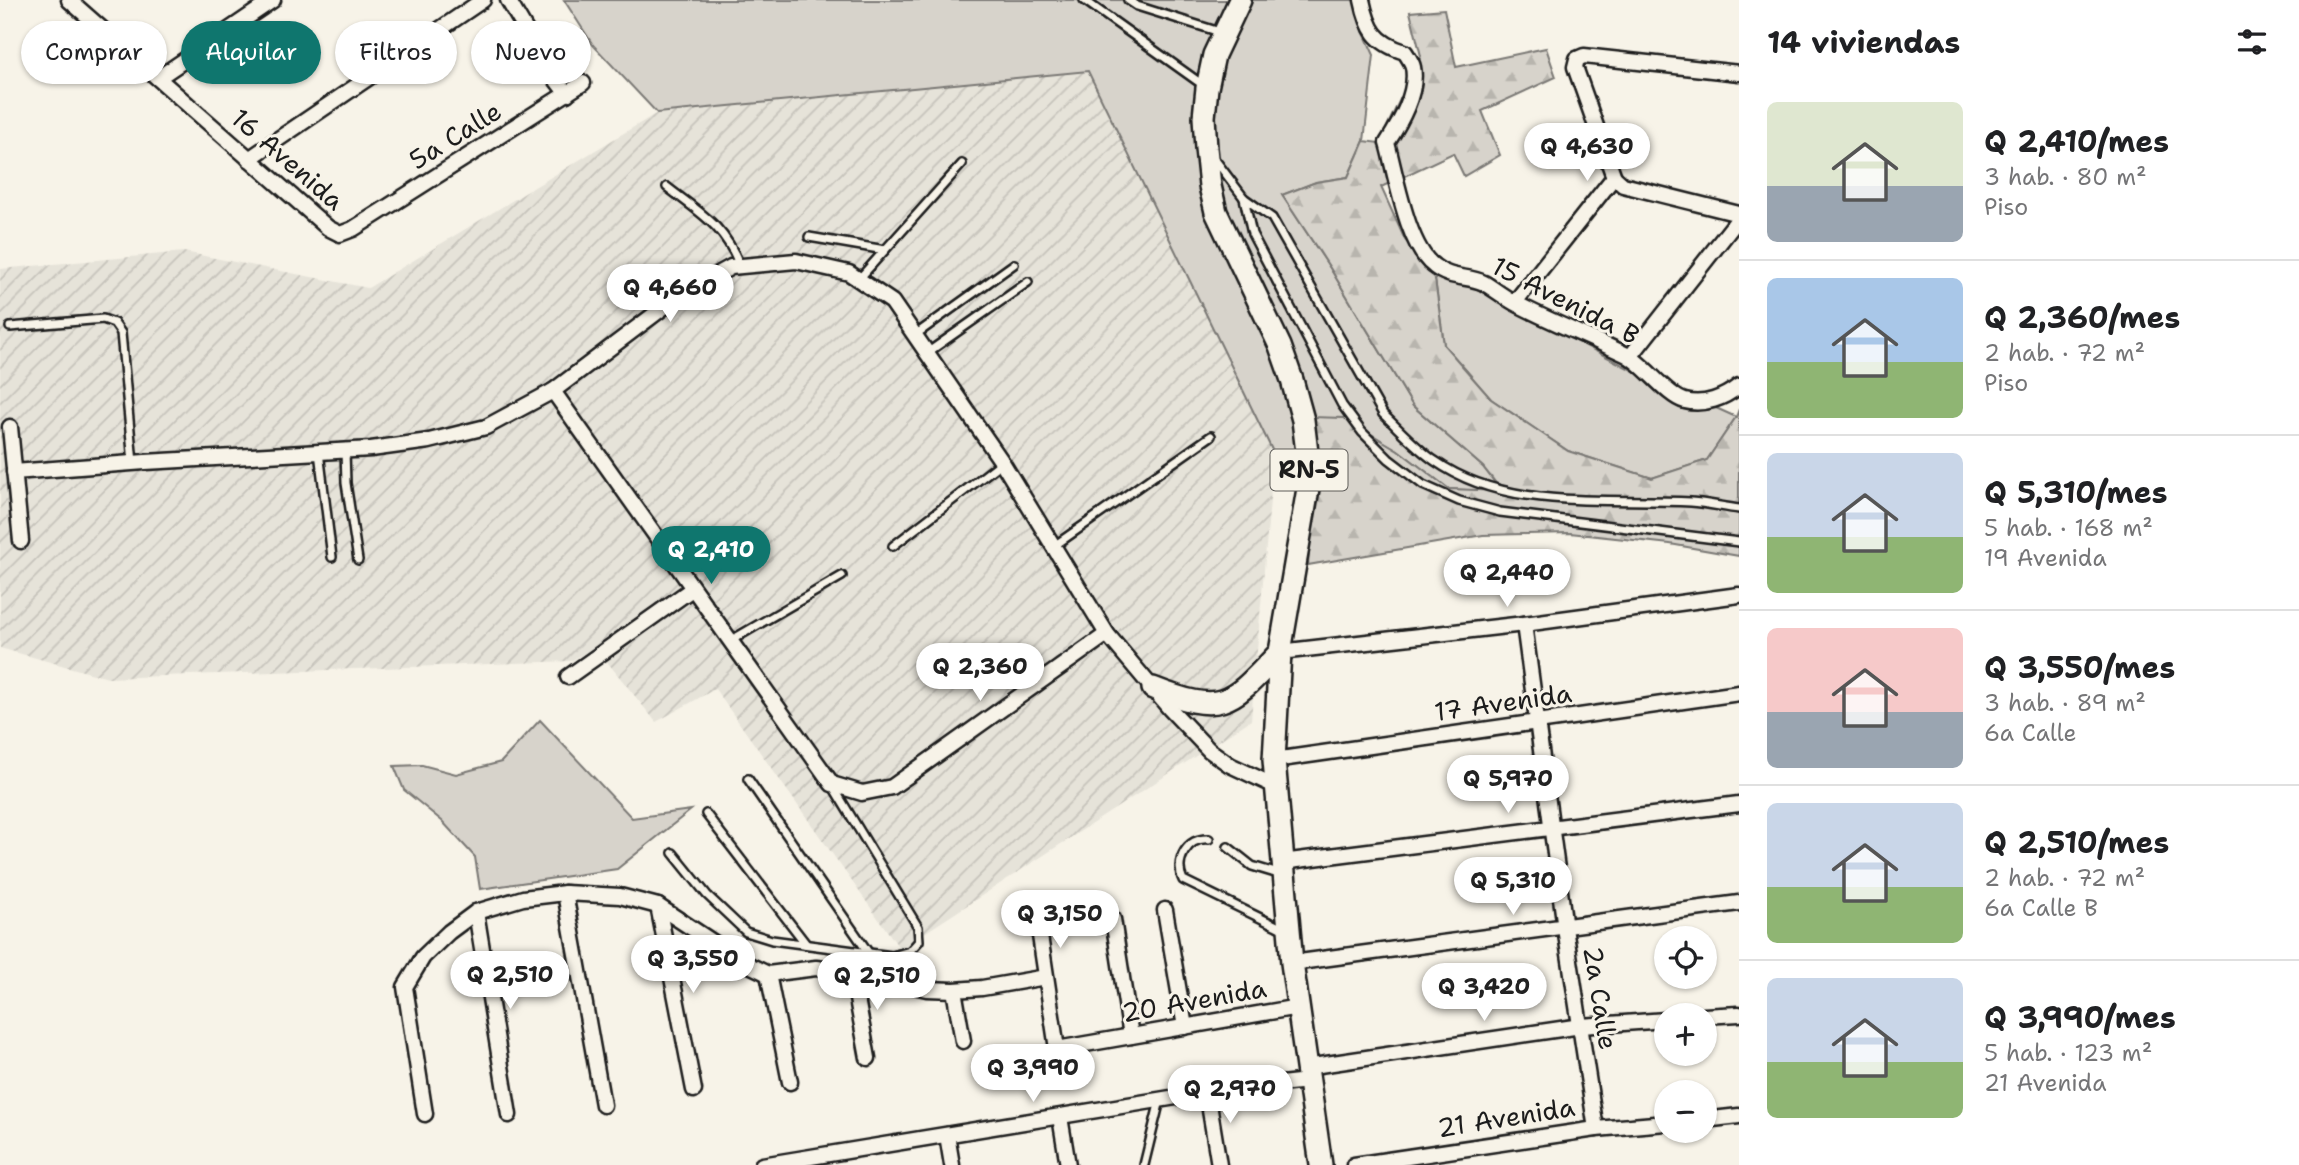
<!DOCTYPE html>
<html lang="es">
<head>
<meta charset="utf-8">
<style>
  :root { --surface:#fff; --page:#f2f2f2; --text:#202124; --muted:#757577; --line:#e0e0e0; --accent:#0f766e }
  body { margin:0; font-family:"Shantell Sans",sans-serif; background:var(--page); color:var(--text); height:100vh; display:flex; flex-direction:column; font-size:26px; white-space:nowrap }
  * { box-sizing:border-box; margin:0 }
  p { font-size:23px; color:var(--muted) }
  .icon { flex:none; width:38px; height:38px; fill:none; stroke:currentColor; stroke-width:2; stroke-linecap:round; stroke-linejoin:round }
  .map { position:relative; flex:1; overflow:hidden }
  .drawer { display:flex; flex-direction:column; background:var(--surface); width:560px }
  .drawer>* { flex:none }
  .top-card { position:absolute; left:21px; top:21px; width:665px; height:63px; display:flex; gap:14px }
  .fabs { position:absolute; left:1654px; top:926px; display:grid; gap:14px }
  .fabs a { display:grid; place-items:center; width:63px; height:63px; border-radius:50%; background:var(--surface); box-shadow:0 2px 5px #0004; font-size:35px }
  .price { position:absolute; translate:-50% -60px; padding:0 16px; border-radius:24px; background:#fff; color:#222; font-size:23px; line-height:46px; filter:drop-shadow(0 2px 4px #0008) }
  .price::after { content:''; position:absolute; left:50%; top:42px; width:21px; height:16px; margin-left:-10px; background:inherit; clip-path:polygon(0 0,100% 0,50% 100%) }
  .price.selected { background:var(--accent); color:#fff }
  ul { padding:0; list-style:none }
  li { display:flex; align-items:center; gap:21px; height:175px; padding:0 28px }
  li+li { border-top:2px solid var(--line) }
  li span { display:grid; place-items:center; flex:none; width:196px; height:140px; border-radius:10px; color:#555 }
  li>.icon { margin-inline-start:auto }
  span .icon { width:84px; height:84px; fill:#fffc; stroke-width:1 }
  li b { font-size:30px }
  h2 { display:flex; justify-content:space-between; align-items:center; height:84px; padding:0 28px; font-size:30px }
  .pill { padding:0 24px; border-radius:32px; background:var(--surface); box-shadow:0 2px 5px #0004; font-size:24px; line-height:63px }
  .pill.selected { background:var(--accent); color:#fff }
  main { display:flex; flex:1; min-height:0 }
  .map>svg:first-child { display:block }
</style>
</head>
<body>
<main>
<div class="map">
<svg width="1739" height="1165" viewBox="0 0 1739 1165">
  <defs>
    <pattern id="industrial-furrows" width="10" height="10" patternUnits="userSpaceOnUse" patternTransform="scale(1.75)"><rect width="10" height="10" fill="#e6e3d9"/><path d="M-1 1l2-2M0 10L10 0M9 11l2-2" fill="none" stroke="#c5c2ba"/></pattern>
    <pattern id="forest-firs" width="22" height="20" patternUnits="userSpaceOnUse" patternTransform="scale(1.75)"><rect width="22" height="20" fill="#d7d3cb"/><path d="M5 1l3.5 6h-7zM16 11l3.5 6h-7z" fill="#b8b5ae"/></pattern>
  </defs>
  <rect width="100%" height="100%" fill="#f7f3e8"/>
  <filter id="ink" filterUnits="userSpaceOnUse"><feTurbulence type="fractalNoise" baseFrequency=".0143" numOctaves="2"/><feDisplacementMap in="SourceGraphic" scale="14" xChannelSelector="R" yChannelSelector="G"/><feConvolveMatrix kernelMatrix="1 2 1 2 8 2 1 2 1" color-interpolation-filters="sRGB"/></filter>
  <g filter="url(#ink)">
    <polygon fill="url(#industrial-furrows)" points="1089,71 1274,454 1251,720 900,949 715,689 656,722 595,647 571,661 108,678 0,648 0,269 184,252 368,288 657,113"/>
    <g fill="#d7d3cb" stroke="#7a7874" stroke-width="2">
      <polygon points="564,0 1359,0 1363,31 1374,55 1364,141 1348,177 1316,182 1282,195 1330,268 1413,406 1483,467 1502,492 1449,489 1398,450 1343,418 1317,462 1274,454 1088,71 657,113 593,45"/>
      <polygon points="1434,272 1475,288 1632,370 1736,417 1707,460 1652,478 1568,451 1491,399 1444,345"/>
      <polygon points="540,720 632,818 691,810 617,869 480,889 475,857 442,821 404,790 394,766 422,765 456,774 501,762"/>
    </g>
    <polygon fill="url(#forest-firs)" stroke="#7a7874" stroke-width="2" points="1444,9 1456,67 1546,48 1556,77 1482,111 1500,155 1464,176 1453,153 1381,187 1405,240 1434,272 1444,345 1491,399 1568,451 1652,478 1707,460 1736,417 1739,409 1739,556 1670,544 1570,533 1483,535 1308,565 1317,462 1311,417 1344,418 1398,450 1449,489 1502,491 1483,467 1413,406 1330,268 1282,195 1316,182 1348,177 1364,141 1379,143 1421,56 1410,12"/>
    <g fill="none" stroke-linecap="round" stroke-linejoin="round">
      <g stroke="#1c1c1c" stroke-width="12">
        <g id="service">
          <polyline points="1084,0 1203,85"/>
          <polyline points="1128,0 1137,6 1223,33"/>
          <path d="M1213 157 1244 198 1272 218 1383 414C1400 430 1416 448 1435 461 1508 512 1607 497 1691 502 1707 503 1723 507 1739 509"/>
          <path d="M667 187C700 213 724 225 740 266"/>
          <polyline points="1244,198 1252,234 1342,405 1362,432 1389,459 1423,485 1459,501 1500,512 1739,542"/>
          <polyline points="809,237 885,250"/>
          <polyline points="859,279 962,164"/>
          <polyline points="10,327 103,319 114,323 121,333 133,463"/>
          <polyline points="915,335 1014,264"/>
          <polyline points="927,353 1028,282"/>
          <polyline points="345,451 346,483 358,560"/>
          <polyline points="319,452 332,557"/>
          <polyline points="893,546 1002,462"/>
          <polyline points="1054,546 1211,436"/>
          <polyline points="730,641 842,576"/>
          <polyline points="748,779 868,952"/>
          <polyline points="706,814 806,944"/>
          <path d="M1209 839C1187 837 1174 861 1183 880L1285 930"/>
          <polyline points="1228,847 1252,866 1282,875"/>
          <polyline points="673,853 707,895 746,932 772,940 892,956 910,951 919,941 918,927 832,785"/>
          <polyline points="1144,1165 1160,1100"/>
        </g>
      </g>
      <g stroke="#1c1c1c" stroke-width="19">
        <g id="minor">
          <polyline points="69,0 328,228 340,234 353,229 583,83"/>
          <polyline points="508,0 551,73 567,94"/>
          <path d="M1362 0C1368 29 1375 43 1405 52 1408 57 1412 62 1413 67 1418 92 1400 123 1387 143 1396 175 1407 246 1434 266 1451 280 1468 275 1484 283 1494 289 1504 297 1515 303 1551 322 1590 337 1627 355 1644 364 1668 397 1685 401 1704 406 1724 398 1739 386"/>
          <polyline points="158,78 273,0"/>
          <polyline points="249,159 483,0"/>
          <polyline points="1614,177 1623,185 1739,214"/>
          <polyline points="1515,302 1614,177 1575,67 1577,59 1584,56 1739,73"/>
          <polyline points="1630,357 1739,218"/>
          <polyline points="553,391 832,784 862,793 892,787 1107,634"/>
          <polyline points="10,427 21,541"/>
          <polyline points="14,472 145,462 371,449 429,441 486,427 553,391 680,295 731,267 796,261 849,273 892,302 1002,462 1107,634 1170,709 1209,750 1230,765 1275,786"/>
          <polyline points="1524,624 1565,928 1596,1129"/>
          <polyline points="1280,652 1524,624 1739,595"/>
          <polyline points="568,677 692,589"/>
          <polyline points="1274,760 1739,693"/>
          <polyline points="1282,862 1739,804"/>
          <polyline points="565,893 603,1105"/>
          <polyline points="658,906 694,1090"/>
          <polyline points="1165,910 1185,1027"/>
          <polyline points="476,912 509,1115"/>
          <polyline points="1113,919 1131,1036"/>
          <polyline points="1039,929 1057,1049 1298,1007"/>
          <polyline points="1292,963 1739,903"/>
          <polyline points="852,972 868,1058"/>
          <polyline points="768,974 790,1082"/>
          <polyline points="954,990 963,1041"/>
          <polyline points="1704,1016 1739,1014"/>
          <polyline points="1306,1067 1581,1026 1666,1020"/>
          <polyline points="1207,1092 1219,1165"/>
          <polyline points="425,1114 405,987 423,957 449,932 476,912 523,898 565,893 620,896 658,906 743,962 768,974 816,968 852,972 927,989 954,990 982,988 1046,977"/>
          <polyline points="1060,1117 1068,1165"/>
          <polyline points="1704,1120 1739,1116"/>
          <polyline points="947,1135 952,1165"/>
          <polyline points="762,1165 1207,1092 1308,1081"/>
          <polyline points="1354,1165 1596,1129 1666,1123"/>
        </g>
      </g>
      <g stroke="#1c1c1c" stroke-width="26">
        <g id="primary">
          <polyline points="1240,0 1214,55 1207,88 1204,117 1206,148 1210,186 1216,212 1280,346 1292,380 1303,420 1310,477 1280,652 1274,760 1292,963 1321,1165"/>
          <path d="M1153 688C1224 716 1230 704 1280 652"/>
        </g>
      </g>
      <use href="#service" stroke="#f7f3e8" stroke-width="7"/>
      <use href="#minor" stroke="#f7f3e8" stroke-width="14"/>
      <use href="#primary" stroke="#f7f3e8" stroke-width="21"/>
    </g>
  </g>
  <g text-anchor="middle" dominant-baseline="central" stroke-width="6" stroke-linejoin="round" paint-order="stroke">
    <rect fill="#f7f3e8" stroke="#5e5c59" stroke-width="2" x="1270.5" y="449.5" width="77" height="41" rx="5"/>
    <g font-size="24" font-weight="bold" fill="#1c1c1c">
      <text x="1309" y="470">RN-5</text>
    </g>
    <g font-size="26" fill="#1c1c1c" stroke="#f7f3e8">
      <text transform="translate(455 135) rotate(-32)">5a Calle</text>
      <text transform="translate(288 159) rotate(41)">16 Avenida</text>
      <text transform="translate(1566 300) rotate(27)">15 Avenida B</text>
      <text transform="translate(1503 702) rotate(-8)">17 Avenida</text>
      <text transform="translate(1601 998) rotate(81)">2a Calle</text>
      <text transform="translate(1194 1000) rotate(-10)">20 Avenida</text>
      <text transform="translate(1506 1117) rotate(-9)">21 Avenida</text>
    </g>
  </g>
</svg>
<div class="fabs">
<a><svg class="icon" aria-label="locate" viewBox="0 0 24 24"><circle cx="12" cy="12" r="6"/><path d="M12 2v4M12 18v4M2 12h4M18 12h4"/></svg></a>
<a>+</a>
<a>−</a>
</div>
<b class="price" style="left:1587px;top:183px">Q 4,630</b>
<b class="price" style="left:670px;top:324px">Q 4,660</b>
<b class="price selected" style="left:711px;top:586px">Q 2,410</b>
<b class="price" style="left:1507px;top:609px">Q 2,440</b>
<b class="price" style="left:980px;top:703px">Q 2,360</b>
<b class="price" style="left:1508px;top:815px">Q 5,970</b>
<b class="price" style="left:1513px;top:917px">Q 5,310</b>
<b class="price" style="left:1060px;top:950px">Q 3,150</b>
<b class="price" style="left:693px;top:995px">Q 3,550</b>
<b class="price" style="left:510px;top:1011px">Q 2,510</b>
<b class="price" style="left:877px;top:1012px">Q 2,510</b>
<b class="price" style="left:1484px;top:1023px">Q 3,420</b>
<b class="price" style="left:1033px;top:1104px">Q 3,990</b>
<b class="price" style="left:1230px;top:1125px">Q 2,970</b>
<div class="top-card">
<a class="pill">Comprar</a>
<a class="pill selected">Alquilar</a>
<a class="pill">Filtros</a>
<a class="pill">Nuevo</a>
</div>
</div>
<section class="drawer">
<h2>14 viviendas<svg class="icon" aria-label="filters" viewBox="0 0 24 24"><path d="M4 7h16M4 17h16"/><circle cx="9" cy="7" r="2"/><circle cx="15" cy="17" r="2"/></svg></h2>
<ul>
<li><span style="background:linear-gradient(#dfe7d0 60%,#9aa5b1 0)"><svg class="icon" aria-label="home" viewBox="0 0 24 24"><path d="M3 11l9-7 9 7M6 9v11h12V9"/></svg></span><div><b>Q 2,410/mes</b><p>3 hab. · 80 m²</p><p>Piso</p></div></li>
<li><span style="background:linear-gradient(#a9c7e8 60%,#8fb573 0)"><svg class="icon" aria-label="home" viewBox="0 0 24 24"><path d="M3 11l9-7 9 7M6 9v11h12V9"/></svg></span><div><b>Q 2,360/mes</b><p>2 hab. · 72 m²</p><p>Piso</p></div></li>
<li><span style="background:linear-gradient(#c9d6e8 60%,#8fb573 0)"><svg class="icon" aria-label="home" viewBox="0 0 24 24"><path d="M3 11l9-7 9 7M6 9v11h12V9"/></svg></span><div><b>Q 5,310/mes</b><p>5 hab. · 168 m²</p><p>19 Avenida</p></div></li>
<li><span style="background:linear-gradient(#f6c9c9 60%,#9aa5b1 0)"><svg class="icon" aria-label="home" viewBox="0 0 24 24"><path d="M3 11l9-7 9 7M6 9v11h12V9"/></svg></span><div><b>Q 3,550/mes</b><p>3 hab. · 89 m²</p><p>6a Calle</p></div></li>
<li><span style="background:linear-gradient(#c9d6e8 60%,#8fb573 0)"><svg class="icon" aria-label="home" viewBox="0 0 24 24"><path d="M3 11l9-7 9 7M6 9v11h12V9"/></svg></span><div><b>Q 2,510/mes</b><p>2 hab. · 72 m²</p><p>6a Calle B</p></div></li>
<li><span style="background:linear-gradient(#c9d6e8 60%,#8fb573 0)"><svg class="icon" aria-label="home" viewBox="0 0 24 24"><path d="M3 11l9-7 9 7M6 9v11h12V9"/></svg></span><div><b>Q 3,990/mes</b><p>5 hab. · 123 m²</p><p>21 Avenida</p></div></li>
</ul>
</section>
</main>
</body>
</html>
